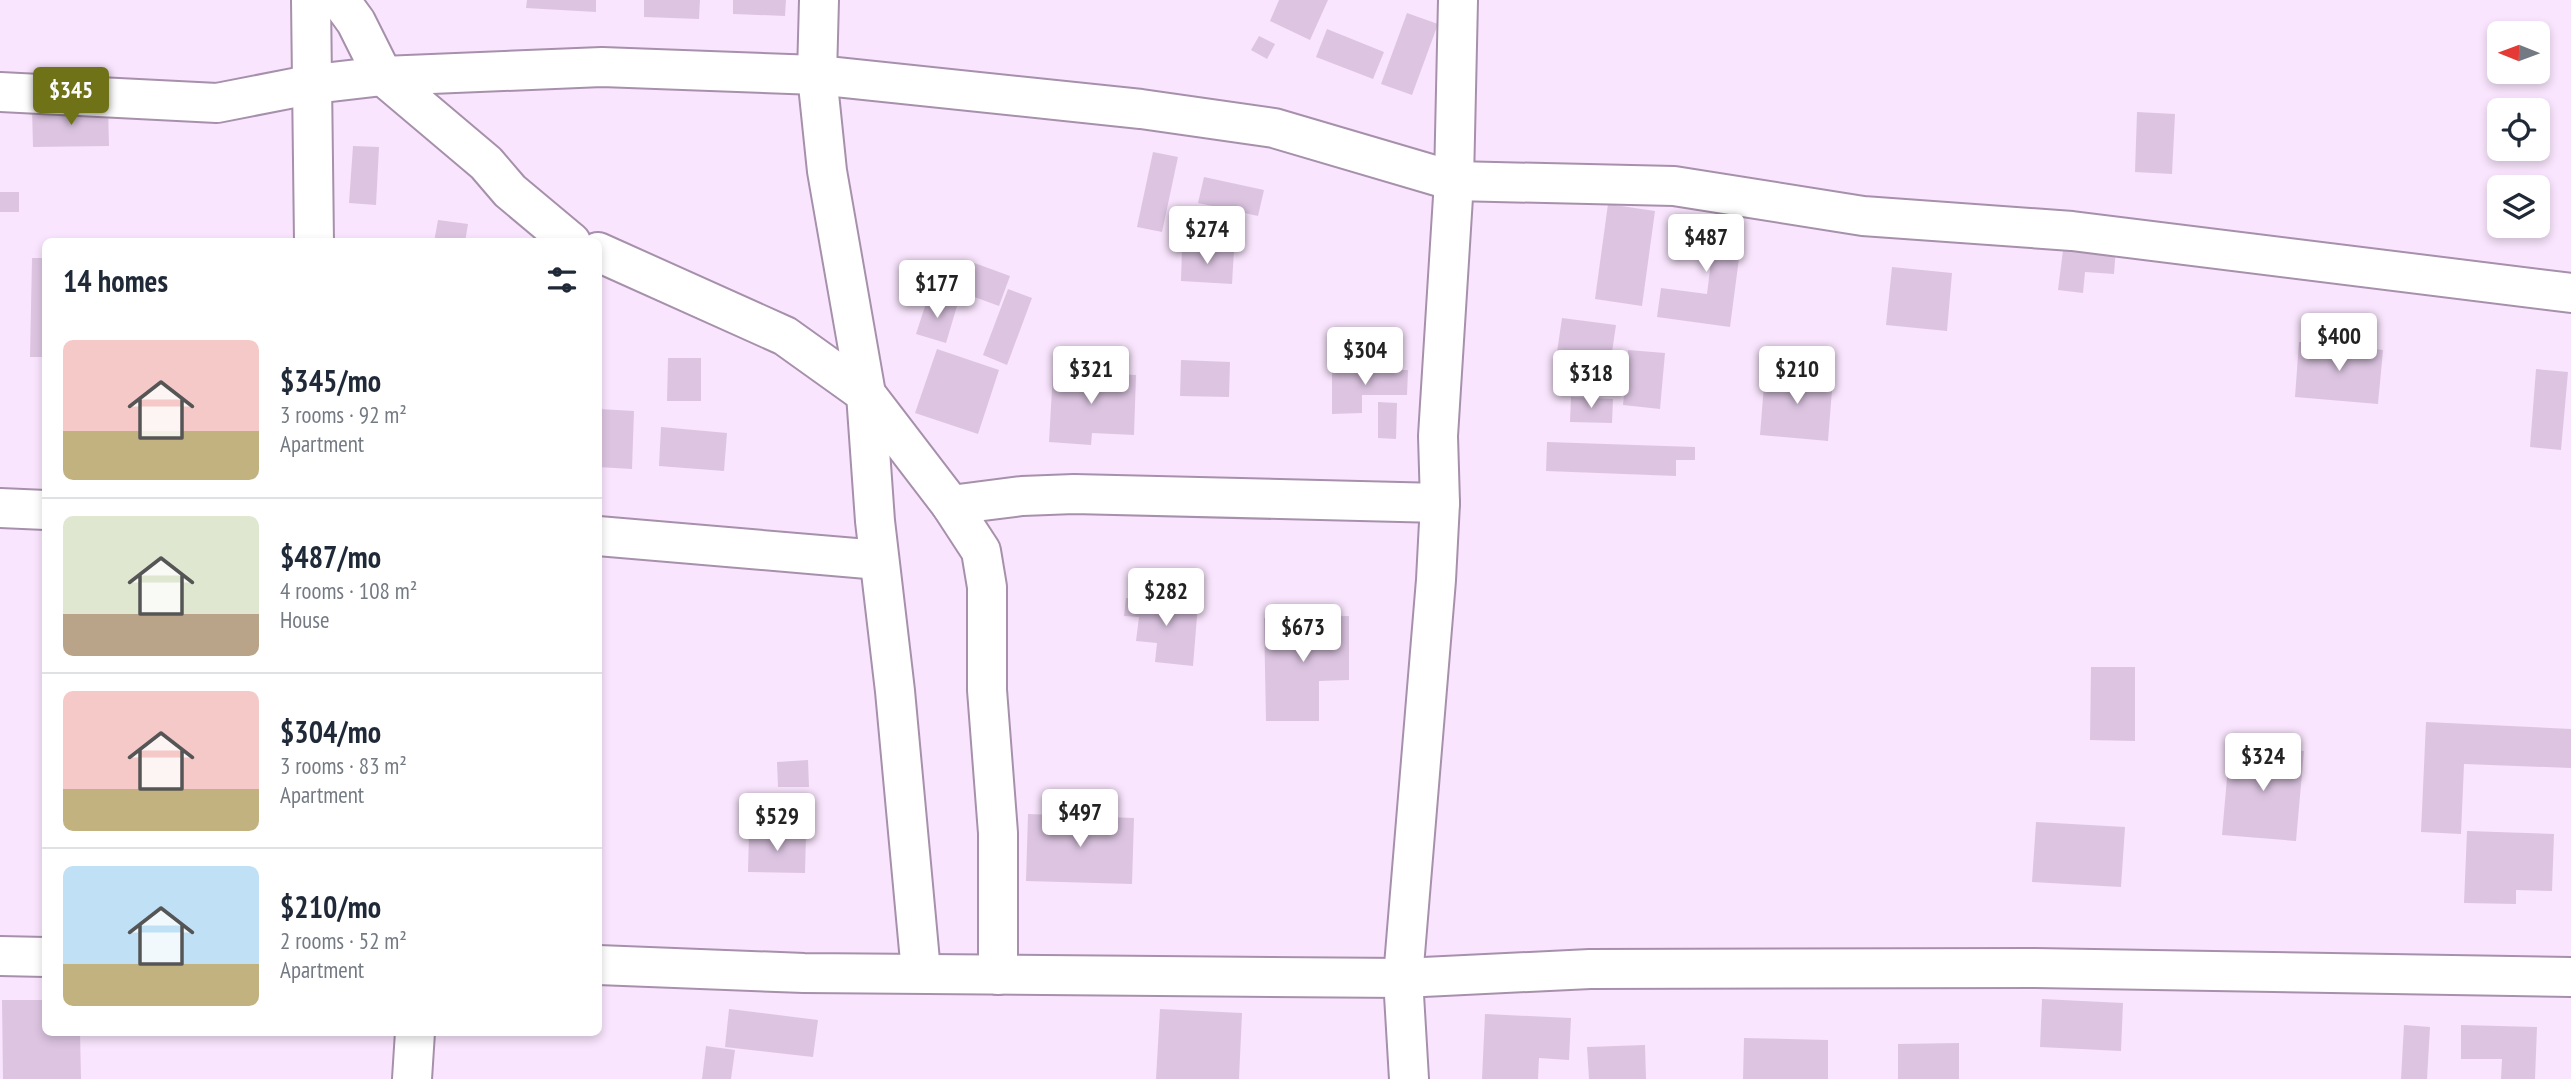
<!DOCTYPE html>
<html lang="en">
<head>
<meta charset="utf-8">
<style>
  :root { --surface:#fff; --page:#f2f2f3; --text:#1f2937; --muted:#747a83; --line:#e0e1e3; --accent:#707218 }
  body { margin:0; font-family:"PT Sans Narrow",sans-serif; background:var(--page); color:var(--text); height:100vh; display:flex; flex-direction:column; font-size:26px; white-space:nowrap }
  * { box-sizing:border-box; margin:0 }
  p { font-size:23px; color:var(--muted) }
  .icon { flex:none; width:38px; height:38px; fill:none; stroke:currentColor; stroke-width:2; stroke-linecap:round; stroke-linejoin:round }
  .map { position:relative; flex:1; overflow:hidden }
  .sheet { position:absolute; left:42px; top:238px; width:560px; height:798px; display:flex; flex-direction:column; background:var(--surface); border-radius:10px; box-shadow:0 4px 10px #0003 }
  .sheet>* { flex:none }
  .needle { width:46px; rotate:271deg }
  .fabs { position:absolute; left:2487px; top:21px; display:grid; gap:14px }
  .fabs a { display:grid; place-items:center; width:63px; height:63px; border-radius:10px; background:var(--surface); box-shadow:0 4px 10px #0003; font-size:35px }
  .price { position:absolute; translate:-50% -60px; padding:0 16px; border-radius:7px; background:#fff; color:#222; font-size:23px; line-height:46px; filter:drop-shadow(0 2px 4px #0008) }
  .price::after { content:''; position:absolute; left:50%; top:42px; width:21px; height:16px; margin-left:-10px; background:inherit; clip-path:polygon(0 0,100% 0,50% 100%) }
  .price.on { background:var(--accent); color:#fff }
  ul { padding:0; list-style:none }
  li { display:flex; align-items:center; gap:21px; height:175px; padding:0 21px }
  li+li { border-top:2px solid var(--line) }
  li span { display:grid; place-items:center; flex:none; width:196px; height:140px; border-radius:10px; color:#555 }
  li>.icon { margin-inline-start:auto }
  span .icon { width:84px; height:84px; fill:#fffc; stroke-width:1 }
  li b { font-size:30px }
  h2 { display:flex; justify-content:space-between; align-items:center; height:84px; padding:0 21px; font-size:30px }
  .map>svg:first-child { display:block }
</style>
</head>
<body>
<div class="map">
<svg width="2571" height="1079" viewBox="0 0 2571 1079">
  <rect width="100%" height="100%" fill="#f9e5fd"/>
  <g fill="#ddc5e2">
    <polygon points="527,0 596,0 596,12 526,8"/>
    <polygon points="644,0 700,0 699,19 644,17"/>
    <polygon points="733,0 786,0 785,16 733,14"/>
    <polygon points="1279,0 1328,0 1310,40 1270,21"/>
    <polygon points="1407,13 1438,24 1412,95 1381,84"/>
    <polygon points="1327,29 1384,52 1373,79 1316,57"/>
    <polygon points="1259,36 1275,44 1267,59 1251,50"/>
    <polygon points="108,106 109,146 33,147 32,108"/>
    <polygon points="2137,112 2175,114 2172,174 2135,172"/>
    <polygon points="353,146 379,147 376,205 349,203"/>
    <polygon points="1153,152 1178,157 1162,232 1137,227"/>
    <polygon points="1204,177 1264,190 1258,216 1198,203"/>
    <rect x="0" y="192" width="19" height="20"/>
    <polygon points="1608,204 1655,211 1642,306 1595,299"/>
    <polygon points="1674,219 1743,228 1730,327 1657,317 1661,288 1707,294 1712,253 1670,247"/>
    <polygon points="438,220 468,224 465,242 434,242"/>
    <polygon points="2064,242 2116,248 2114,274 2085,272 2083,293 2058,290"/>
    <polygon points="1182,248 1234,250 1232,284 1181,281"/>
    <polygon points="32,258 46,258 46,357 30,357"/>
    <polygon points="969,261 1010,276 999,306 958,291"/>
    <polygon points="1892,267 1952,273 1947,331 1886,325"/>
    <polygon points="1008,289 1032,298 1007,365 983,355"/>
    <polygon points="928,297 957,306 946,343 916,334"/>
    <polygon points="1562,318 1616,325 1611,359 1557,352"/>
    <polygon points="2299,342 2383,350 2378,404 2295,397"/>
    <polygon points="937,349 999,370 978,434 915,413"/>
    <polygon points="1628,350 1665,353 1660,409 1623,405"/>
    <polygon points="668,358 701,358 701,401 667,401"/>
    <polygon points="1181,360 1230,362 1229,397 1180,396"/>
    <polygon points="2536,369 2568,372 2561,450 2530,447"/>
    <polygon points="1332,370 1408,370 1407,395 1362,395 1362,413 1332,414"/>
    <polygon points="1053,371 1136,375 1134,435 1092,433 1091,445 1049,442"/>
    <polygon points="1765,372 1833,377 1828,441 1760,435"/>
    <polygon points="1571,397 1613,399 1612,423 1570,422"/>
    <polygon points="1378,402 1397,403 1396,439 1378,438"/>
    <polygon points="599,409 634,411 632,469 598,467"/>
    <polygon points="661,427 727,433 724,471 659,466"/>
    <polygon points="1547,442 1695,447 1695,460 1676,460 1676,476 1546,471"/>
    <polygon points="1126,598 1198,604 1193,666 1155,662 1157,643 1136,641 1139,617 1124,616"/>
    <polygon points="1349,616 1349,680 1319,681 1319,721 1266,721 1264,618"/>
    <polygon points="2091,667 2135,667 2135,741 2090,740"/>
    <polygon points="2426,722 2571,729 2571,768 2464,764 2461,834 2421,832"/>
    <polygon points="2230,744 2304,751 2296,841 2222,835"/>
    <polygon points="808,760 809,787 778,787 777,762"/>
    <polygon points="1028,814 1134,818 1132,884 1026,881"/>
    <polygon points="2036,822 2125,827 2121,887 2032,882"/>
    <polygon points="2467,831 2554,834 2552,891 2516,890 2516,904 2464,903"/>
    <polygon points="749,832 806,834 805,873 748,872"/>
    <polygon points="2042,999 2123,1003 2121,1051 2040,1047"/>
    <polygon points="2,1000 46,1000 46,1032 80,1032 81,1079 3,1079"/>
    <polygon points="729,1009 818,1020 813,1057 725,1047"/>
    <polygon points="1160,1009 1242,1013 1239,1079 1156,1079"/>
    <polygon points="1485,1014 1571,1018 1569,1060 1539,1058 1538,1079 1482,1079"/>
    <polygon points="2404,1025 2430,1027 2427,1079 2401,1079"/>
    <polygon points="2461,1025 2537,1027 2535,1079 2501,1079 2502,1059 2461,1059"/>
    <polygon points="1744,1038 1828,1040 1828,1079 1743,1079"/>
    <polygon points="1959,1043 1959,1079 1898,1079 1898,1044"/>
    <polygon points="1645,1045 1646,1079 1589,1079 1587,1047"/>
    <polygon points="706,1046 735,1050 731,1079 702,1079"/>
  </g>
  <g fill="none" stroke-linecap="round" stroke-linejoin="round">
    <g stroke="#a790ab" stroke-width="42">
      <g id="minor">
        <polyline points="311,0 314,242"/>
        <polyline points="340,0 356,22 383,76 486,163 510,191 571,242"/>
        <polyline points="819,0 817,75 827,171 866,394 875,521 895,691 921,972"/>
        <polyline points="0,92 217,103 314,84 383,76 602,67 817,75 1141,109 1274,128 1454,181 1674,186 1863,216 2072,231 2571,293"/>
        <polyline points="598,252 785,336 866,394 951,505 981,551 987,587 987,690 998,833 998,975"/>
        <polyline points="951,505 1022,496 1074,494 1440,503"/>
        <polyline points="0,508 46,510"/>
        <polyline points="598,536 879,560"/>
        <polyline points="0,956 46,957"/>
        <polyline points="598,965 804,973 1403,978 1590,969 2035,968 2571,977"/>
        <polyline points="412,1079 415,1032"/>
        <polyline points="1409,1079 1403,978 1436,580 1440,503 1438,436 1454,181 1458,0"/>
      </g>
    </g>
    <use href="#minor" stroke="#fff" stroke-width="38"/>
  </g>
</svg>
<div class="fabs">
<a><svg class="needle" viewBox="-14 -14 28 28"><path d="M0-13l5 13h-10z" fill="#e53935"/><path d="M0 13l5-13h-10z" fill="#747a83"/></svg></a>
<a><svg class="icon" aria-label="locate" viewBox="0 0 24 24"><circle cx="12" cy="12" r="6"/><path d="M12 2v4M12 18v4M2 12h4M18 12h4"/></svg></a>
<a><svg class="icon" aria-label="layers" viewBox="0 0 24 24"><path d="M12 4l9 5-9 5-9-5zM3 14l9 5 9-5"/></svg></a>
</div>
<b class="price on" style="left:71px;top:127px">$345</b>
<b class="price" style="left:1207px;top:266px">$274</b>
<b class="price" style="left:1706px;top:274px">$487</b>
<b class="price" style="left:937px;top:320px">$177</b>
<b class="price" style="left:2339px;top:373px">$400</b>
<b class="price" style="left:1365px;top:387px">$304</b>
<b class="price" style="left:1091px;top:406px">$321</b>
<b class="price" style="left:1797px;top:406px">$210</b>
<b class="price" style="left:1591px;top:410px">$318</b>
<b class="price" style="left:1166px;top:628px">$282</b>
<b class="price" style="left:1303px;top:664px">$673</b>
<b class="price" style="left:2263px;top:793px">$324</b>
<b class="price" style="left:1080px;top:849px">$497</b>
<b class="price" style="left:777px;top:853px">$529</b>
<section class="sheet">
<h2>14 homes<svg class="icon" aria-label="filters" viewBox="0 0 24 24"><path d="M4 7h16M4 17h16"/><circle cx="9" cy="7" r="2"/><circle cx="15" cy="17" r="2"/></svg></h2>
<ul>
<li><span style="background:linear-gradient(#f6c9c9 65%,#c2b280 0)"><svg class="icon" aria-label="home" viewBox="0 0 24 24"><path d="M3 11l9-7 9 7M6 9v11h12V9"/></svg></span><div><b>$345/mo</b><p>3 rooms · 92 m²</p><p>Apartment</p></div></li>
<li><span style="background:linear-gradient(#dfe7d0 70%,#b9a48a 0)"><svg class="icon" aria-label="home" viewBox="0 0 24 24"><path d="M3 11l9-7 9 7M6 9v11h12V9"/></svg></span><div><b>$487/mo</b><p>4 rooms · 108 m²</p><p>House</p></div></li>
<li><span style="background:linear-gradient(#f6c9c9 70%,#c2b280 0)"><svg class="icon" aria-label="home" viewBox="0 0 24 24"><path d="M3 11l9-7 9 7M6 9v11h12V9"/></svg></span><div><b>$304/mo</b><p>3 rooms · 83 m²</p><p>Apartment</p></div></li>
<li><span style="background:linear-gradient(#bfe0f5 70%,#c2b280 0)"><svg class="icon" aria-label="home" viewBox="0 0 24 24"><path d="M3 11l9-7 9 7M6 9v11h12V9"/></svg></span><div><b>$210/mo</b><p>2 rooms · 52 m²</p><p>Apartment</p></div></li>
</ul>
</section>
</div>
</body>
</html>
